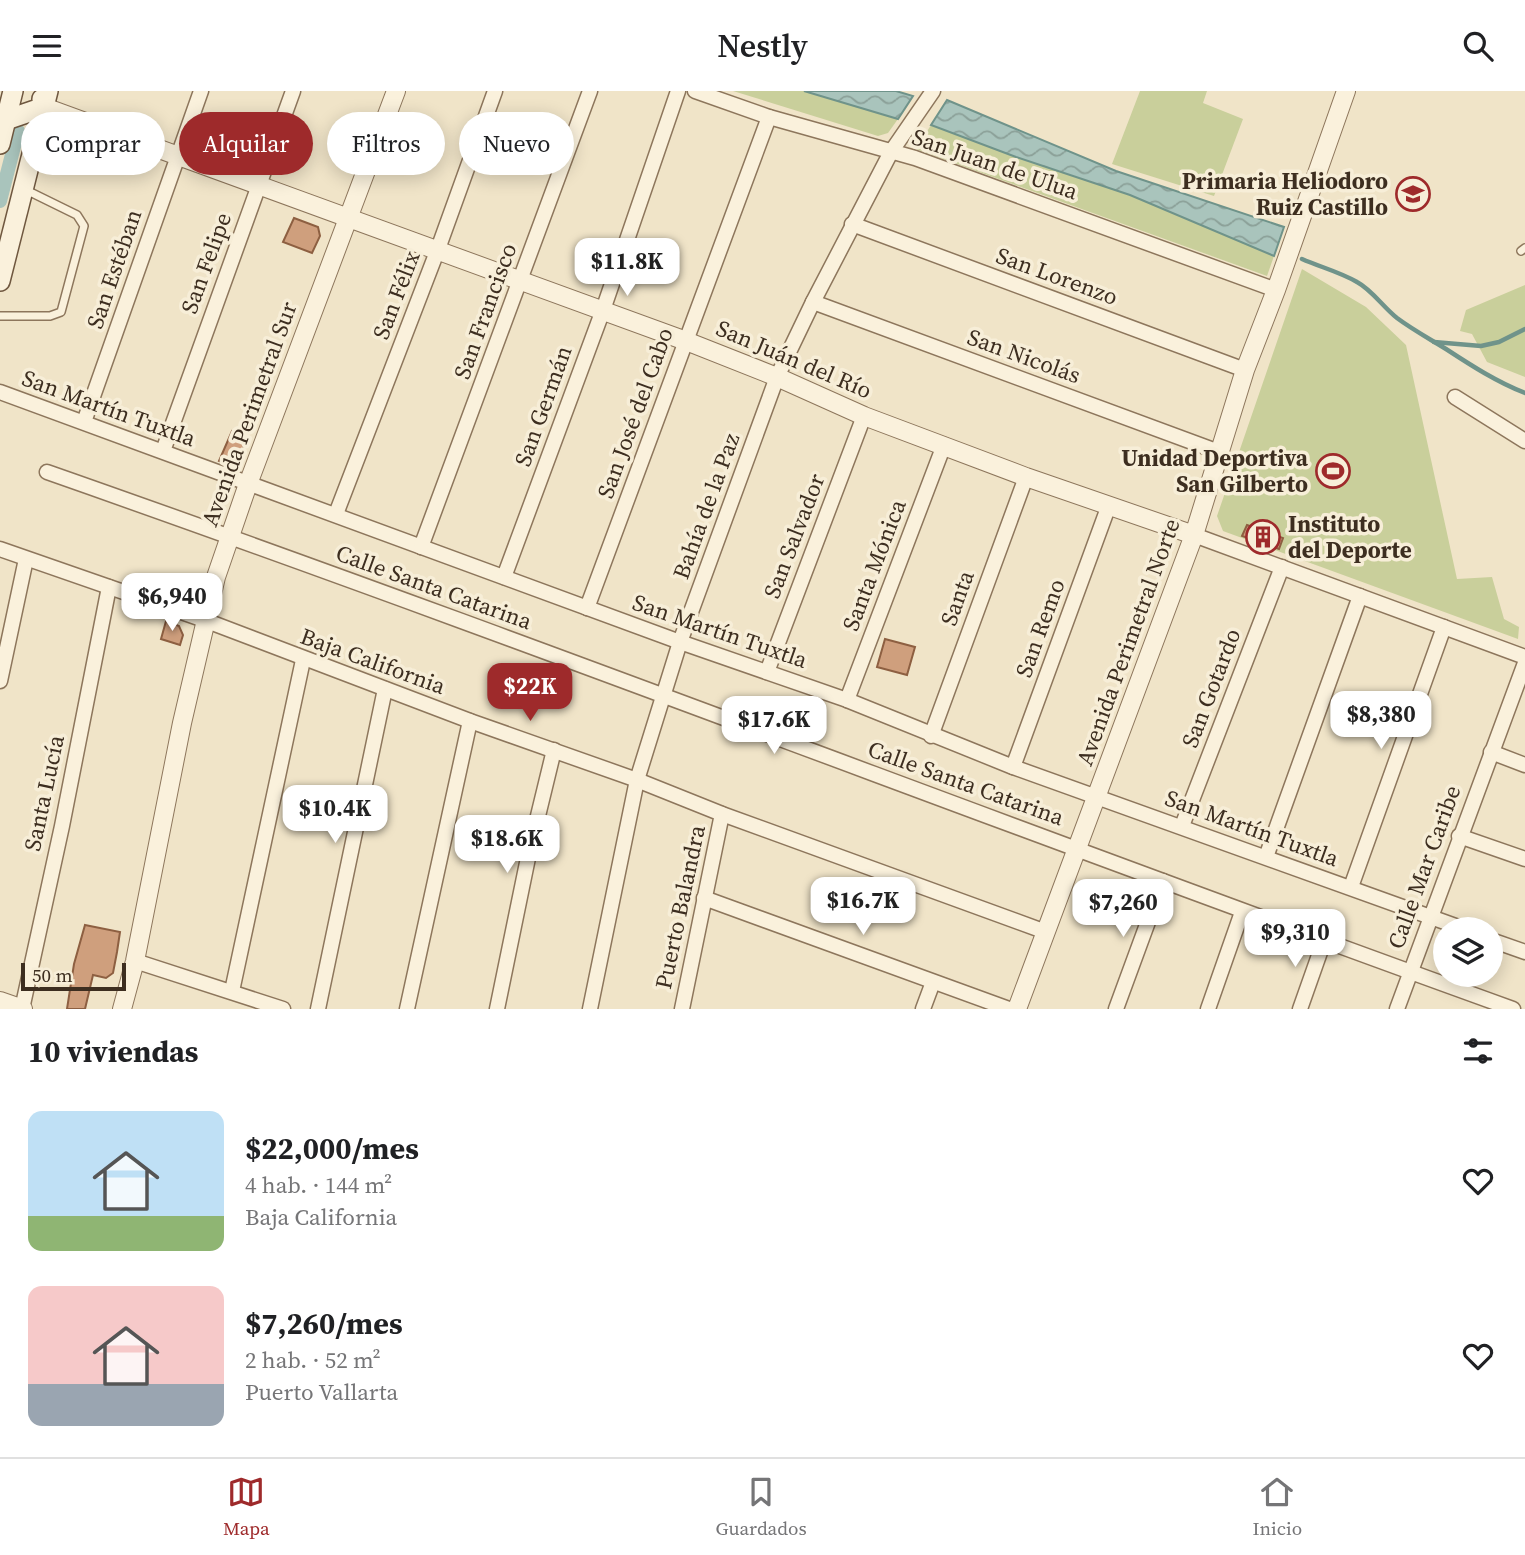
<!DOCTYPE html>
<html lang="es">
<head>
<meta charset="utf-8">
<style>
  :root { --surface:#fff; --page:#f6f6f6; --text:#202124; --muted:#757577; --line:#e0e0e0; --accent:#9e2a2b }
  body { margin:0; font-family:"Source Serif 4",serif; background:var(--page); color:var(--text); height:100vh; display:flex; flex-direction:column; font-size:26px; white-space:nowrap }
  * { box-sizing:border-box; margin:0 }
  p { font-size:23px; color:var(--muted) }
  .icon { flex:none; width:38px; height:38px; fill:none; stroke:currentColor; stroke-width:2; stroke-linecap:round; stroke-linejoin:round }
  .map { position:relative; height:918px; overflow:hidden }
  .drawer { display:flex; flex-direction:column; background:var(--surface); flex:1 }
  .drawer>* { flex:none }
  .top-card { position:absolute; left:21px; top:21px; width:700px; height:63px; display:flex; gap:14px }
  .buttons { position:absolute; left:1433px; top:826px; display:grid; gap:14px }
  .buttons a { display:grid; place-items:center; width:70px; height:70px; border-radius:50%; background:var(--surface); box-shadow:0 4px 18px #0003; font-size:35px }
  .scale { position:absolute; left:21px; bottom:18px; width:105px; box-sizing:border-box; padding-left:7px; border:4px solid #3d2e20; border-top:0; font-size:19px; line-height:24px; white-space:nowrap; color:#3d2e20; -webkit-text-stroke:5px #f7eed8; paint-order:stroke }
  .price { position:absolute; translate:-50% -60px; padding:0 16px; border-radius:14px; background:#fff; color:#222; font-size:23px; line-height:46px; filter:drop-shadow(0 2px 4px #0008) }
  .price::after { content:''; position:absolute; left:50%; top:42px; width:21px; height:16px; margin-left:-10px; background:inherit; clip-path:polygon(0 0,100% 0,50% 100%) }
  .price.on { background:var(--accent); color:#fff }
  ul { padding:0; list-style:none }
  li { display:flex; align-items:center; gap:21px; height:175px; padding:0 28px }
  li span { display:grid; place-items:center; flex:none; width:196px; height:140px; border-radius:14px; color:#555 }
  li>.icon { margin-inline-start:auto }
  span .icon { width:84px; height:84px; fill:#fffc; stroke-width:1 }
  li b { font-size:30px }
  h2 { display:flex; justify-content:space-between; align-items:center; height:84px; padding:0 28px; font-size:30px }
  .chip { padding:0 24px; border-radius:32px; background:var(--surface); box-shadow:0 4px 18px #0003; font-size:24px; line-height:63px }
  .chip.on { background:var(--accent); color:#fff }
  header { display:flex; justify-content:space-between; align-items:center; height:91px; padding:0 28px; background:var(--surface); font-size:32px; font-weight:600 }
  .tab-bar { display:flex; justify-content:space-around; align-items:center; height:98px; border-top:2px solid var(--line); background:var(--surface); font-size:19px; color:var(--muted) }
  .tab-bar a { display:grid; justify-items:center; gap:4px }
  .tab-bar .on { color:var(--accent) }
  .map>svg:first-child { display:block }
</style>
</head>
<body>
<header><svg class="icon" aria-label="menu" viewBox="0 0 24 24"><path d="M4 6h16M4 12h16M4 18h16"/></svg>Nestly<svg class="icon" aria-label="search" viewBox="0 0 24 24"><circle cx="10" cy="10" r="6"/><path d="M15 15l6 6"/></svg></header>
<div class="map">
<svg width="1525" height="918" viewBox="0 0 1525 918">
  <defs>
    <pattern id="water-waves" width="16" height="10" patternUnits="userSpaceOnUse" patternTransform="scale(1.75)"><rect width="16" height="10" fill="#a9c4bc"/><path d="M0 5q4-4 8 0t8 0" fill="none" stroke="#8ba098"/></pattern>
  </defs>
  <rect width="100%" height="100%" fill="#f0e4c8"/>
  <g fill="#c9cf9b">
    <polygon points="733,0 804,0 898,28 888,42 878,45"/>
    <polygon points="1140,0 1207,0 1203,12 1243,28 1214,105 1112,73"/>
    <polygon points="931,34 1130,104 1274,165 1267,185 916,58"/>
    <polygon points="1302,178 1366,216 1406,254 1457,488 1492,486 1504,528 1519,536 1518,548 1223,440 1217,425"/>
    <polygon points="1525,194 1525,286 1487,271 1472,243 1460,240 1466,219"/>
  </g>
  <g fill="url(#water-waves)" stroke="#6f938a" stroke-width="2">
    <polygon points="804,0 896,0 913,5 898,28"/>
    <polygon points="947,9 1116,80 1284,136 1274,165 1130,104 1016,66 931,34"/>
  </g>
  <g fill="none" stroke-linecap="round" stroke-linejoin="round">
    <g stroke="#6f938a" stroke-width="4.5">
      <path d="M1302 168C1320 176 1340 181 1357 191 1372 199 1383 216 1397 227 1413 239 1430 248 1446 258 1472 275 1497 291 1525 302"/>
      <polyline points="1434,251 1481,255 1499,251 1525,238"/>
    </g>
    <polyline stroke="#a9c4bc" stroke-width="14" points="0,110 18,40"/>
  </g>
  <g fill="#cf9f7d" stroke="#8d5f41" stroke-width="2">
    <polygon points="294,127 318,136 320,145 312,162 283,151"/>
    <polygon points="232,340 247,346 236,376 219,370"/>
    <polygon points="1247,434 1283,447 1279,458 1242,445"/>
    <polygon points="166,530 179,535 183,544 180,554 161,548"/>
    <polygon points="885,548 915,556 907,584 877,576"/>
    <polygon points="85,834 120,841 117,861 113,882 106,887 93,884 85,918 67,918 74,873"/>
  </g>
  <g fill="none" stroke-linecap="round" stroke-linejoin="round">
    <g stroke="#8d765c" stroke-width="10">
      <g id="service">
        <polyline points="1521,160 1525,157"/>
        <polyline points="0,225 50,225 61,221 84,135 77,124 24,98"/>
      </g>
    </g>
    <g stroke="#8d765c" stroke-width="17">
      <g id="minor">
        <polyline points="695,0 769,26 915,67 1276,199"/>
        <polyline points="852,133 1245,279"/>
        <polyline points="813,211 1219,361"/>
        <polyline points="0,301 680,551 847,609 1013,676 1464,838"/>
        <polyline points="1455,306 1525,350"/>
        <polyline points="84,331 201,0"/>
        <polyline points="163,360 293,0"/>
        <path d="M47 381C538 553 1023 742 1513 918"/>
        <polyline points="336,423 438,158 495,0"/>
        <polyline points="1194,444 1525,566"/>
        <polyline points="421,456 590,0"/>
        <polyline points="0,458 207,530 470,630 637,689 722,723 1046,841"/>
        <polyline points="504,486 603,219 678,0"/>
        <polyline points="587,517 769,26"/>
        <polyline points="767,581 864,325"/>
        <polyline points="0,590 26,468"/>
        <polyline points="847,609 944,354"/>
        <polyline points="931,645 1026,386"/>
        <polyline points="1491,661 1525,674"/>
        <polyline points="1013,676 1109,414"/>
        <polyline points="1182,735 1282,476"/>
        <polyline points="1459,745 1525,768"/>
        <polyline points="1266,766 1360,505"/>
        <polyline points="1351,796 1444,536"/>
        <polyline points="704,807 1009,918"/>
        <polyline points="1491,849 1525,861"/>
        <polyline points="135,870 283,918"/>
        <polyline points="232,900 303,569"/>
        <polyline points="22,918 62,735 109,496"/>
        <polyline points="318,918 385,598"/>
        <polyline points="407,918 470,630"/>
        <polyline points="497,918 529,762 554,659"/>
        <polyline points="590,918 637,689 680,551 777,286 813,211 891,61 933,0"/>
        <polyline points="682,918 722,723"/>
        <polyline points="923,918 933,891"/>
        <polyline points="1116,918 1163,790"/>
        <polyline points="1208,918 1242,821"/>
        <polyline points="1300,918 1324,850"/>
        <polyline points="1397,918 1525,572"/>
      </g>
    </g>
    <g stroke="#8d765c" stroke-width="20">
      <g id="tertiary">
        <polyline points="44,16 686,250 777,286 864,325 1026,386 1194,444"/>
        <polyline points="0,910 23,918"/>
        <polyline points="122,918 135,870 182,632 216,486 248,393 396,0"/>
        <polyline points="1017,918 1194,444 1245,279 1276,199 1346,0"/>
      </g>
    </g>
    <g stroke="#6f573f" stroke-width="22">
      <g id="secondary">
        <polyline points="6,29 44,16 42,8"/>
        <polyline points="0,53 13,0"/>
        <polyline points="0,190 48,0"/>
      </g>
    </g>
    <use href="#service" stroke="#faf1dc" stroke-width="7"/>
    <use href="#minor" stroke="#faf1dc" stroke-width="14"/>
    <use href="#tertiary" stroke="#faf1dc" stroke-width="18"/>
    <use href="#secondary" stroke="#faf1dc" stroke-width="19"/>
  </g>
  <defs>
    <g id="school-ring" transform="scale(1.75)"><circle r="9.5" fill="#f7eed8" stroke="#9e2a2b" stroke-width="1.5"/><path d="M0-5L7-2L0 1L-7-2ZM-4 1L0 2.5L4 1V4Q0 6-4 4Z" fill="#9e2a2b"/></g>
    <g id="stadium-ring" transform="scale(1.75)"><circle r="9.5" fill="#f7eed8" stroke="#9e2a2b" stroke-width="1.5"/><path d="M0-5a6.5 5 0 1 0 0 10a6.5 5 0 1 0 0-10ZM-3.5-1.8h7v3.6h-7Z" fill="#9e2a2b"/></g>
    <g id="building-ring" transform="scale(1.75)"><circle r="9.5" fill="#f7eed8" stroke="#9e2a2b" stroke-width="1.5"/><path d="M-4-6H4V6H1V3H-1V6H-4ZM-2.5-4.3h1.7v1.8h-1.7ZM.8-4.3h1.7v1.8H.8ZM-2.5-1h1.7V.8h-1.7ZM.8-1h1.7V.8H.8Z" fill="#9e2a2b"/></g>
  </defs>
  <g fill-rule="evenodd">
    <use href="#school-ring" x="1413" y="103"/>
    <use href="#stadium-ring" x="1333" y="380"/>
    <use href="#building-ring" x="1263" y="446"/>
  </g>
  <g text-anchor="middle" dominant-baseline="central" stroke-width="7" stroke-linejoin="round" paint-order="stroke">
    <g font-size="23" fill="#3d2e20" stroke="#f7eed8">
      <text transform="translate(995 73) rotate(19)">San Juan de Ulua</text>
      <text transform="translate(206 172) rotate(-70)">San Felipe</text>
      <text transform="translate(114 178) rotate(-71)">San Estéban</text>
      <text transform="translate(1057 185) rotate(20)">San Lorenzo</text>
      <text transform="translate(396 204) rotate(-69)">San Félix</text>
      <text transform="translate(485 220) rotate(-70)">San Francisco</text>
      <text transform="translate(1024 265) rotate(20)">San Nicolás</text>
      <text transform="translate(794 268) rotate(23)">San Juán del Río</text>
      <text transform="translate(543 315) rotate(-70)">San Germán</text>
      <text transform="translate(109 317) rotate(20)">San Martín Tuxtla</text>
      <text transform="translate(635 322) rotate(-70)">San José del Cabo</text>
      <text transform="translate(249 323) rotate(-70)">Avenida Perimetral Sur</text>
      <text transform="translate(706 415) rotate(-70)">Bahía de la Paz</text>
      <text transform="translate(794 445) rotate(-69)">San Salvador</text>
      <text transform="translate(874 474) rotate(-69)">Santa Mónica</text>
      <text transform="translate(434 496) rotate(20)">Calle Santa Catarina</text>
      <text transform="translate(957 507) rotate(-70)">Santa</text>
      <text transform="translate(1040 537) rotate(-70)">San Remo</text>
      <text transform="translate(720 540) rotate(19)">San Martín Tuxtla</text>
      <text transform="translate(1128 551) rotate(-70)">Avenida Perimetral Norte</text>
      <text transform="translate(373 570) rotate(20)">Baja California</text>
      <text transform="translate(1211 597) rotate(-69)">San Gotardo</text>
      <text transform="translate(966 692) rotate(20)">Calle Santa Catarina</text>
      <text transform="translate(44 702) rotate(-78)">Santa Lucía</text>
      <text transform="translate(1252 737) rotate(20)">San Martín Tuxtla</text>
      <text transform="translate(1424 776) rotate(-70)">Calle Mar Caribe</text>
      <text transform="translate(680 816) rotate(-78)">Puerto Balandra</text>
    </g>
    <g font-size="23" font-weight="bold" fill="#3d2e20" stroke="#f7eed8" text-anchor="end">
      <text x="1388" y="90">Primaria Heliodoro<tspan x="1388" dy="26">Ruiz Castillo</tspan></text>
      <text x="1308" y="367">Unidad Deportiva<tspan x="1308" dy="26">San Gilberto</tspan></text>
      <text x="1288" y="433" text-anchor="start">Instituto<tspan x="1288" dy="26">del Deporte</tspan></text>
    </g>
  </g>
</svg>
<div class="buttons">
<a><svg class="icon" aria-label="layers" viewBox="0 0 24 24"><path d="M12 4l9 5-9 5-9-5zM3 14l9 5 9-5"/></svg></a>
</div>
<div class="scale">50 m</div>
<b class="price" style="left:627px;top:207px">$11.8K</b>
<b class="price" style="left:172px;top:542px">$6,940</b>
<b class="price on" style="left:530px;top:632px">$22K</b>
<b class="price" style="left:1381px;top:660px">$8,380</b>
<b class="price" style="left:774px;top:665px">$17.6K</b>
<b class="price" style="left:335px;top:754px">$10.4K</b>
<b class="price" style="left:507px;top:784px">$18.6K</b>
<b class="price" style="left:863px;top:846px">$16.7K</b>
<b class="price" style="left:1123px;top:848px">$7,260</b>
<b class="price" style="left:1295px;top:878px">$9,310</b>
<div class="top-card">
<a class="chip">Comprar</a>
<a class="chip on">Alquilar</a>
<a class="chip">Filtros</a>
<a class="chip">Nuevo</a>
</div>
</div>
<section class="drawer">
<h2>10 viviendas<svg class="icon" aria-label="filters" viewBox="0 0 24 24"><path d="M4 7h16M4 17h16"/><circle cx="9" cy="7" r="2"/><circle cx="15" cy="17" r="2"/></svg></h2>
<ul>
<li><span style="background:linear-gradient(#bfe0f5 75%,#8fb573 0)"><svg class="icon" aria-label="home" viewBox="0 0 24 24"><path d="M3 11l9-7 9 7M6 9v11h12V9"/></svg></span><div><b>$22,000/mes</b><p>4 hab. · 144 m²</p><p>Baja California</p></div><svg class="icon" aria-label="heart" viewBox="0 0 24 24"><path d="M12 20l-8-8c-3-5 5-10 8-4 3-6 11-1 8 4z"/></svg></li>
<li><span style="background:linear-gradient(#f6c9c9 70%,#9aa5b1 0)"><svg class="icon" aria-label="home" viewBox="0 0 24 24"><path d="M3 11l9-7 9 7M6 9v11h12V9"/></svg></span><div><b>$7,260/mes</b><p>2 hab. · 52 m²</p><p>Puerto Vallarta</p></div><svg class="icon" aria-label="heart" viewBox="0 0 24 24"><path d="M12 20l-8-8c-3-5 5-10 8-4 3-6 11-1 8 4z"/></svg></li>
</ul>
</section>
<nav class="tab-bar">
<a class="on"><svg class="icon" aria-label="map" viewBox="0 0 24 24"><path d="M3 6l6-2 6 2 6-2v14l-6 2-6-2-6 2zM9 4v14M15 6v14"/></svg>Mapa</a>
<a><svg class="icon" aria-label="saved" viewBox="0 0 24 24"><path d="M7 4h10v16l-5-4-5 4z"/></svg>Guardados</a>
<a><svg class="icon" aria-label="home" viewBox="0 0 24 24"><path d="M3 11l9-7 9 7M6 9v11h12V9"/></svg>Inicio</a>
</nav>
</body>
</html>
